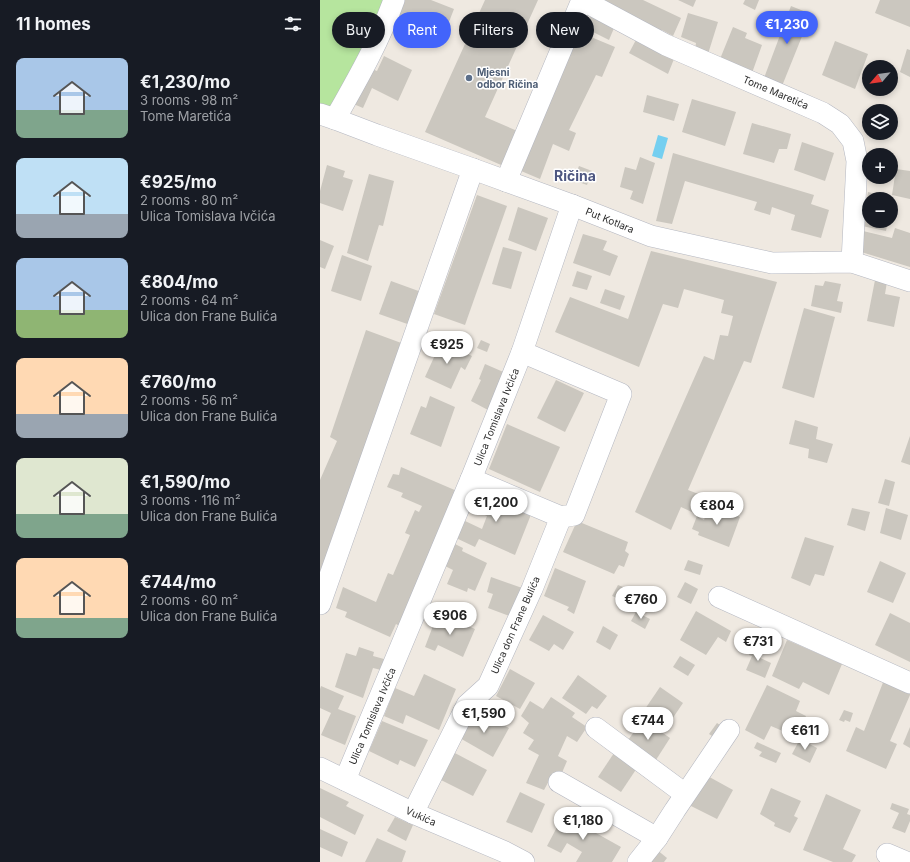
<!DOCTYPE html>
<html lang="en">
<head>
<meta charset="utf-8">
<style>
  :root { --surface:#171b24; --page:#242831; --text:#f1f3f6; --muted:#9ea1a6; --accent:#4264fb }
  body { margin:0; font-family:Inter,sans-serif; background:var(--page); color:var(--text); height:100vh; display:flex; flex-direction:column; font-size:15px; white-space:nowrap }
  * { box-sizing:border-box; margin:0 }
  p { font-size:13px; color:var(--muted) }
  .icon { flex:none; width:22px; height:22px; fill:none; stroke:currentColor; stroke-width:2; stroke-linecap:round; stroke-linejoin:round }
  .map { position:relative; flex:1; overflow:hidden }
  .side { display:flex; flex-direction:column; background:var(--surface); width:320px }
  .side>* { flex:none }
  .hud { position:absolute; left:12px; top:12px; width:380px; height:36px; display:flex; gap:8px }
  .needle { width:26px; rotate:242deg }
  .fabs { position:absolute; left:542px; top:60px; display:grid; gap:8px }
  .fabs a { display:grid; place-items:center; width:36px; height:36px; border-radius:50%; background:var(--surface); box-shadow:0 2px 6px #0003; font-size:20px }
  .price { position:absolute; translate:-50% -34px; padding:0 9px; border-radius:14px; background:#fff; color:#222; font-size:13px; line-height:26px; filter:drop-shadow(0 1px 2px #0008) }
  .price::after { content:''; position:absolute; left:50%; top:24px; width:12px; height:9px; margin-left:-6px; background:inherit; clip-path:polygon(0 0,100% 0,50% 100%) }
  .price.on { background:var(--accent); color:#fff }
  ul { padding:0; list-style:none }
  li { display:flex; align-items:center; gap:12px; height:100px; padding:0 16px }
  li span { display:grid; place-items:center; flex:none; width:112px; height:80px; border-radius:8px; color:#555 }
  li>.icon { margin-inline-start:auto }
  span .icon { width:48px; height:48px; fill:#fffc; stroke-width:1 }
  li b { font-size:17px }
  h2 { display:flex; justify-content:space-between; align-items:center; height:48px; padding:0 16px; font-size:17px }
  .pill { padding:0 14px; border-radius:18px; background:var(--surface); box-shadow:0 2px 6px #0003; font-size:14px; line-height:36px }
  .pill.on { background:var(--accent); color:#fff }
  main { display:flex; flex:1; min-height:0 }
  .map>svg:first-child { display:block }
</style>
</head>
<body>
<main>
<section class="side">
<h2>11 homes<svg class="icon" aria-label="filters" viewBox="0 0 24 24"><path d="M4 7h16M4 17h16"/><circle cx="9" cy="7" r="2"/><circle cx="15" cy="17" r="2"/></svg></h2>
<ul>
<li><span style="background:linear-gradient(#a9c7e8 65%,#7fa58c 0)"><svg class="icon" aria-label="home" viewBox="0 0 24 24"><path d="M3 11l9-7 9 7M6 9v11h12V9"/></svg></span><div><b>€1,230/mo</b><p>3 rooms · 98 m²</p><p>Tome Maretića</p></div></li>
<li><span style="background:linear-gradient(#bfe0f5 70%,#9aa5b1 0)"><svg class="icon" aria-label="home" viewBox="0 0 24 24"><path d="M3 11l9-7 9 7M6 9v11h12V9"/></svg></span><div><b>€925/mo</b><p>2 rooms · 80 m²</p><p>Ulica Tomislava Ivčića</p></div></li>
<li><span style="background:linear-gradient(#a9c7e8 65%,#8fb573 0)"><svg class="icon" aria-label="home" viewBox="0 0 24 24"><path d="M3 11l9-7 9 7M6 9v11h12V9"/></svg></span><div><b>€804/mo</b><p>2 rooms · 64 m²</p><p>Ulica don Frane Bulića</p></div></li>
<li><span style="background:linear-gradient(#ffd9b3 70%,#9aa5b1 0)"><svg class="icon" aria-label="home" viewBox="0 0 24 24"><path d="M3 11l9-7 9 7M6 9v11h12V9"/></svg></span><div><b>€760/mo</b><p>2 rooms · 56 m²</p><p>Ulica don Frane Bulića</p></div></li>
<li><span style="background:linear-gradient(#dfe7d0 70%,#7fa58c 0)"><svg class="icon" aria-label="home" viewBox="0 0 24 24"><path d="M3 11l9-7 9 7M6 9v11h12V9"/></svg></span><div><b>€1,590/mo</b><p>3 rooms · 116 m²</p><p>Ulica don Frane Bulića</p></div></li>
<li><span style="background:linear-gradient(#ffd9b3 75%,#7fa58c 0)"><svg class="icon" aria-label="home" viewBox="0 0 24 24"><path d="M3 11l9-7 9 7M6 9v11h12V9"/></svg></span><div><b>€744/mo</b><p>2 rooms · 60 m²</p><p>Ulica don Frane Bulića</p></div></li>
</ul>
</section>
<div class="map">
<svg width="590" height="862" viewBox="0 0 590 862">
  <rect width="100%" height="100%" fill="#efe9e1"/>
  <polygon fill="#b6e59e" points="0,0 74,0 15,119 0,114"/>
  <polygon fill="#75cff0" points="338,135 348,138 342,159 332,156"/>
  <g fill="#cbc7bf">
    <polygon points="85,0 111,0 134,9 127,27 107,19 100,37 74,25"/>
    <polygon points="165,0 218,0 165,117 202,133 188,168 105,132"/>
    <polygon points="278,0 323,0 361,18 353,36 342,30 339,34"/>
    <polygon points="358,0 376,0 373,7"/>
    <polygon points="425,0 439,0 435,10 423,4"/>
    <polygon points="560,0 590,0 590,27 555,13"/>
    <polygon points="471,6 491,14 462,86 444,78"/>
    <polygon points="274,9 297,21 289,40 265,28"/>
    <polygon points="368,13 398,22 388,54 375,49 376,43 361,37"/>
    <polygon points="413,27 427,33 425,38 442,45 432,73 400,59"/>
    <polygon points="259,32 295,47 282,77 276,75 249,130 256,133 249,151 233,144 220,179 194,168"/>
    <polygon points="317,38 354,59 348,74 309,53"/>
    <polygon points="515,41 548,54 535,89 502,75"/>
    <polygon points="587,49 590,50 590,77 580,72"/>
    <polygon points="64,56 92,70 78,101 52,88 43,108 31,103 49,68 57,71"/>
    <polygon points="327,95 359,104 354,121 323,112"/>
    <polygon points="372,99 416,112 405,146 362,132"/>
    <polygon points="432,123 471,134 467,149 459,149 454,163 423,154"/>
    <polygon points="482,142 514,153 505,181 474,170"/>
    <polygon points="353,153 494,195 491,204 509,210 501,238 471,230 475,215 452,207 450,215 434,210 437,202 365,181 352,224 336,221"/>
    <polygon points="320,157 335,163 323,204 310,199 313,191 300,187 305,167 316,170"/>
    <polygon points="7,165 25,171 23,177 33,180 23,211 0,203 0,191"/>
    <polygon points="259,166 272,171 267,185 253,180"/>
    <polygon points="576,169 590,171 590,199 572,195"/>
    <polygon points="49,174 74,181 63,226 59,225 48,261 27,253"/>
    <polygon points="548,192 572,198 549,199 549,221 568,221 566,231 542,226"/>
    <polygon points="157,195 187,206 145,325 114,314"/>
    <polygon points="198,207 228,218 216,251 188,240"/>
    <polygon points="575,228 590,233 590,267 538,251 543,231 572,238"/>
    <polygon points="263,234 287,241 283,250 298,256 290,276 253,263"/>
    <polygon points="0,240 14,246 5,269 0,267"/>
    <polygon points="183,247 202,252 191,289 172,284"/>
    <polygon points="331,251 457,282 431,363 424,361 368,490 381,495 374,513 361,507 351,530 315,512 384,356 394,360 400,335 408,336 413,316 401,313 404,300 364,289 358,308 343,304 319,367 235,332 250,297 308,319"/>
    <polygon points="22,255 52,266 41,301 11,291"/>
    <polygon points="257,271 272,276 267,290 252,286"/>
    <polygon points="555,280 567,282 565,294 580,297 574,327 547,321"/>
    <polygon points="71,281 104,293 93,326 59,314"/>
    <polygon points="505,281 521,284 517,301 523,302 521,313 491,306 495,285 503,286"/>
    <polygon points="285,289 305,296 300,310 280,303"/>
    <polygon points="484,308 515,317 494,398 462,388"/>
    <polygon points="46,330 84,344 49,456 0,572 0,480 17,441 10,437"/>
    <polygon points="161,340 170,344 167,352 157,348"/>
    <polygon points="121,342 152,356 145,370 141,367 131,389 105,377"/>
    <polygon points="165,364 188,374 168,410 151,401 161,380 159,379"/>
    <polygon points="236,380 264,393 245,432 217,418"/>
    <polygon points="110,396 135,407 121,447 90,434 101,406 106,408"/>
    <polygon points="475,420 498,427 496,439 513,444 507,463 488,458 489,449 469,444"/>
    <polygon points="187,424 240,447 220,492 169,469"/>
    <polygon points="590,436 590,465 581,462"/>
    <polygon points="81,467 137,491 81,627 76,624 70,637 25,617 27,612 16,608 23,587 56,602 68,573 73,575 90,535 85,533 95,510 99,512 102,506 81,497 83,493 67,487 73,474 79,475"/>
    <polygon points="565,479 575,482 569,506 558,503"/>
    <polygon points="158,489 212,512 195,555 159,539 155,547 136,538 143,520 162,529 167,516 149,508"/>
    <polygon points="390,504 420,517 409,547 378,535 379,532 372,529 377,516 384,520"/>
    <polygon points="532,508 550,512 545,531 527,525"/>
    <polygon points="566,508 588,515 581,540 560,533"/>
    <polygon points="257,521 308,542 305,551 309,554 304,567 299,565 294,574 243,552"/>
    <polygon points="485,537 514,546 504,576 495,574 490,586 471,578"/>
    <polygon points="133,543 143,548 142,551 167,563 155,591 148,588 147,592 127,584 133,570 123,565"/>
    <polygon points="368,560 383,565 380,575 364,570"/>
    <polygon points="560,561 586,573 573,603 547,592"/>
    <polygon points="235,568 266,581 254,614 247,610 249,607 224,596"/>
    <polygon points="171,577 205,589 195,618 168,608 173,594 167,592"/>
    <polygon points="365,582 378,589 371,604 357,597"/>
    <polygon points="298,585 318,593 313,604 292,596"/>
    <polygon points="376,611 411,631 406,642 398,637 386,655 360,640"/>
    <polygon points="316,612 330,619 325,629 311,621"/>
    <polygon points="570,613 590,623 590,662 555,645"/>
    <polygon points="223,615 254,632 243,650 234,644 229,651 209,640"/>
    <polygon points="125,616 155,629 143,657 118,645 115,651 105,647 116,618 123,621"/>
    <polygon points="283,626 298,635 290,650 276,642"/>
    <polygon points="467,640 522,664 509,695 483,682 479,689 452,676"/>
    <polygon points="436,641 444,644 438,657 451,663 445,678 426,670 432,656 429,655"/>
    <polygon points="39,647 54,652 53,656 64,659 61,670 53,668 43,698 15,687 26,653 36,656"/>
    <polygon points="360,656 375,665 368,676 353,667"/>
    <polygon points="190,669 215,683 200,709 176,696"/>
    <polygon points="104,674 136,689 119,730 86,715 83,724 64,716 75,688 94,696"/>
    <polygon points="258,675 287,696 277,709 272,706 266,714 242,698"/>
    <polygon points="564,680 590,690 590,695 570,741 577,744 566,769 526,751 536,727 544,731"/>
    <polygon points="447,685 480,701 476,711 486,716 480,729 469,724 465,732 451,726 444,740 425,730"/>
    <polygon points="1,686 24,696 18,709 36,716 25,745 1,735 11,713 0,708 0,689"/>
    <polygon points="340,687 363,703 348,725 325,709"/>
    <polygon points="231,697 255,713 252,717 267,727 257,742 247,736 238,756 247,761 241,775 230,779 224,790 206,783 219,755 208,749 214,740 203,733 209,723 201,716 210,701 223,709"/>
    <polygon points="524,710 533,713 530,722 525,720 524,722 519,720"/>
    <polygon points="150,714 159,719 162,714 189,728 173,757 138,737"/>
    <polygon points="323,719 350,738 334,763 306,743"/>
    <polygon points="62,721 108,740 95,767 80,760 78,765 49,751"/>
    <polygon points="397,723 406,729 398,740 389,734"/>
    <polygon points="590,727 590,748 583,744"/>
    <polygon points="480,739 497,748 490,763 472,754"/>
    <polygon points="437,742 461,753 456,763 439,756 442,752 434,748"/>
    <polygon points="133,752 167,770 153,796 119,779"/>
    <polygon points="294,753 317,768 301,792 278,777"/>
    <polygon points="384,774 413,790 397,819 367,804"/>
    <polygon points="0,788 29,802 26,806 44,815 35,835 0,817"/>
    <polygon points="451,788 481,801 474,816 478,818 470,833 454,826 455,823 440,814"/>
    <polygon points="200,792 225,804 212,833 186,822"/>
    <polygon points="506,794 541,810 523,849 536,855 532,862 513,862 483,850"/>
    <polygon points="572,803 589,809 587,814 590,815 590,821 585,833 572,828 579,813 570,809"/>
    <polygon points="245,812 260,820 258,823 301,847 292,862 256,862 262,852 247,843 241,853 227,846"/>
    <polygon points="75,817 93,825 86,841 67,831"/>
    <polygon points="0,829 28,842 22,857 0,847"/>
    <polygon points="57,838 86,851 82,862 45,862"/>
    <polygon points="336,849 347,858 344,862 326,862"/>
  </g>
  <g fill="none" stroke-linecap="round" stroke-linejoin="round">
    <g stroke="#b4b7c1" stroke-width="22">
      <g id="street">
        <polyline points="262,0 346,45 503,113 520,124 533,141 537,161 532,262"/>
        <polyline points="0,114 15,119 57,135 153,169 252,205 331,236 452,263 532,262 590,281"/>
        <path d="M15 119C37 80 59 42 74 0"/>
        <polyline points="186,181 262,0"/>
        <polyline points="202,352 301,394 254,515 241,517"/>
        <polyline points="399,597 590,683"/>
        <polyline points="0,604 153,169"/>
        <polyline points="276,728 365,794"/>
        <polyline points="0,768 93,813 185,852 204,862"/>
        <polyline points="25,780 151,479 202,352 252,205"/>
        <polyline points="239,782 337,838 318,862"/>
        <polyline points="93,813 147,705 168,686 212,589 241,517 151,479"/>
        <polyline points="337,838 355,810 409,730"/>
        <polyline points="567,854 586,862"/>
      </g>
    </g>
    <use href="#street" stroke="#fff" stroke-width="21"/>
  </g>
  <circle fill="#5c6f8a" stroke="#fff" stroke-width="1.5" cx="149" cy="78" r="4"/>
  <g text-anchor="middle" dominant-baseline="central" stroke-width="3" stroke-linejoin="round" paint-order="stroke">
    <g font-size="10" font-weight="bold" fill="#4e5e75" stroke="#fff" text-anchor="start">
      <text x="157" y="72">Mjesni<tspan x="157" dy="12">odbor Ričina</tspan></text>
    </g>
    <g font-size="10" fill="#2e2e2e" stroke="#fff">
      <text transform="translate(456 92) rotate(23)">Tome Maretića</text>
      <text transform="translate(290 220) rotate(22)">Put Kotlara</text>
      <text transform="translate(176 417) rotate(-68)">Ulica Tomislava Ivčića</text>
      <text transform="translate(195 625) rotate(-66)">Ulica don Frane Bulića</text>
      <text transform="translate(52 716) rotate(-67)">Ulica Tomislava Ivčića</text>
      <text transform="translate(101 816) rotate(24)">Vukića</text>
    </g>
    <g font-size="14" font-weight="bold" fill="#4d5680" stroke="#fff">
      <text x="255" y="175">Ričina</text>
    </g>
  </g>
</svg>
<div class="fabs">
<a><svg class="needle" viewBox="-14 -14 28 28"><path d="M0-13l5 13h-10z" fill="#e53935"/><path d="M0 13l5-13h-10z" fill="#9ea1a6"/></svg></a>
<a><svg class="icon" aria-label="layers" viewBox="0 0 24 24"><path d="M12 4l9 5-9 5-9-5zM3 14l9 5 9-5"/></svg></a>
<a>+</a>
<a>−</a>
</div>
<b class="price on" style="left:467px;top:45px">€1,230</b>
<b class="price" style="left:127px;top:365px">€925</b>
<b class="price" style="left:176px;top:523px">€1,200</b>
<b class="price" style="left:397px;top:526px">€804</b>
<b class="price" style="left:321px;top:620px">€760</b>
<b class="price" style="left:130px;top:636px">€906</b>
<b class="price" style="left:438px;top:662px">€731</b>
<b class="price" style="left:164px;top:734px">€1,590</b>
<b class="price" style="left:328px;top:741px">€744</b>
<b class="price" style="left:485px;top:751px">€611</b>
<b class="price" style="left:263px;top:841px">€1,180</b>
<div class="hud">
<a class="pill">Buy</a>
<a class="pill on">Rent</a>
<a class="pill">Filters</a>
<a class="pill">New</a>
</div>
</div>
</main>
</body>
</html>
